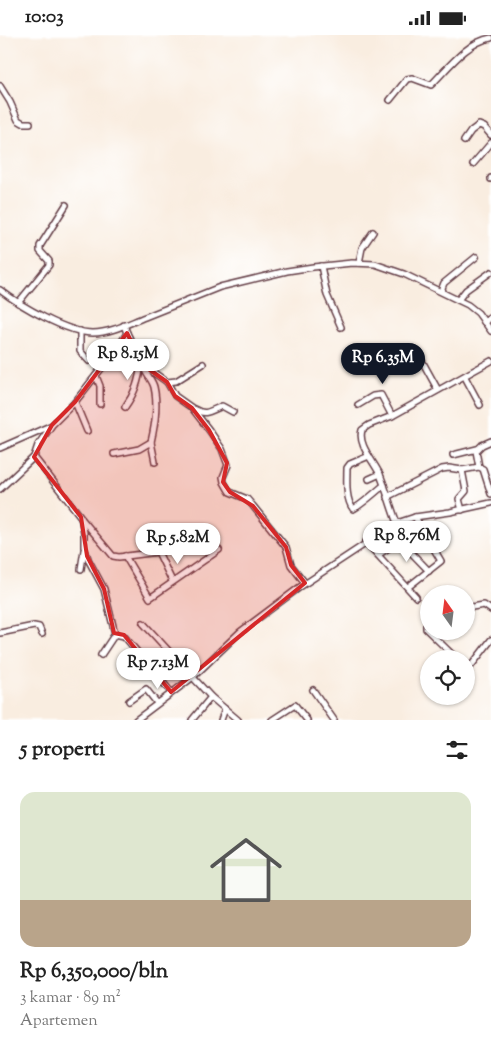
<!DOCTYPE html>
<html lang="id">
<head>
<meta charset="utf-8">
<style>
  :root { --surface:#fff; --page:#f2f2f2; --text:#222; --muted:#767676; --accent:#111827 }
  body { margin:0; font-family:"Sorts Mill Goudy",serif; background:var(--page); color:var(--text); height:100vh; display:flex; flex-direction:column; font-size:19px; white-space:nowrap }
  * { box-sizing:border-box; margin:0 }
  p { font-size:16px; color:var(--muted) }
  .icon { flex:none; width:28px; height:28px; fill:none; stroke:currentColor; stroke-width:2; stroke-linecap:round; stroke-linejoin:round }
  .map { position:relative; height:685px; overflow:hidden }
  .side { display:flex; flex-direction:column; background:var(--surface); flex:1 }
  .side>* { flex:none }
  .needle { width:32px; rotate:346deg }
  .fabs { position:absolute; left:420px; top:550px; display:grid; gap:10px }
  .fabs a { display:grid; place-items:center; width:55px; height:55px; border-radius:50%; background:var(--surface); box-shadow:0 1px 4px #0004; font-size:25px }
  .price { position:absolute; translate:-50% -42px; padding:0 11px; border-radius:18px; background:#fff; color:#222; font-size:16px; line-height:32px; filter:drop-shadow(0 1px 2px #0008) }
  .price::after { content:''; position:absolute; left:50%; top:30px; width:15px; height:11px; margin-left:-8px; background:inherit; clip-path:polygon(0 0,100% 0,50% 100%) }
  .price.current { background:var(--accent); color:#fff }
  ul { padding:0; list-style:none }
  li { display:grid; align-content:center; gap:10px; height:265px; padding:0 20px }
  li span { display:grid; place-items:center; height:155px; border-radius:15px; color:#555 }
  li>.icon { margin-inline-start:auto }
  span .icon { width:90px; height:90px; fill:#fffc; stroke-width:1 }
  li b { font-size:21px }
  h2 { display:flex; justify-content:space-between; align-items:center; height:60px; padding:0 20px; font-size:21px }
  .status { display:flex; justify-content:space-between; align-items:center; height:35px; padding:0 25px; background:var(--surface); direction:ltr }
  .status svg { height:14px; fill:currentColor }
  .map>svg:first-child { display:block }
</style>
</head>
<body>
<div class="status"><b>10:03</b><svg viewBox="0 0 49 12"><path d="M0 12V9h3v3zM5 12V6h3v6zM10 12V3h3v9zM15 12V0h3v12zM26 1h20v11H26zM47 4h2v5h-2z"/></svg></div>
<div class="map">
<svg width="491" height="685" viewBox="0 0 491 685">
  <rect width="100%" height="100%" fill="#fff"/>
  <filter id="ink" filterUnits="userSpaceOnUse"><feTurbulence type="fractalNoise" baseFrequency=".02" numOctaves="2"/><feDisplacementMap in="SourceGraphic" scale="10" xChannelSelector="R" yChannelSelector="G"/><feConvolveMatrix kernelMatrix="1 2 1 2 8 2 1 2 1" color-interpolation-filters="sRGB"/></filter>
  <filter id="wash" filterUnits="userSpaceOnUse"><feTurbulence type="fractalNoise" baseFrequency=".0096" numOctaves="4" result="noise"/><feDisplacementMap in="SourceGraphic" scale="20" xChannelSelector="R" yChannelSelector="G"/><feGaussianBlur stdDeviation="1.12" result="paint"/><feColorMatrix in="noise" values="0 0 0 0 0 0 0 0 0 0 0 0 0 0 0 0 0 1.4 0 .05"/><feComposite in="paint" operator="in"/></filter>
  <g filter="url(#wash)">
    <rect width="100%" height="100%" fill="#f9ede0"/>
  </g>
  <g filter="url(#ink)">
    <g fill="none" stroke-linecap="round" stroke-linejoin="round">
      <g stroke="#643e46" stroke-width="8">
        <g id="minor">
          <polyline points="0,51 10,67 18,85 23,88 30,88"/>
          <path d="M390 65 407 44 412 43 431 50C448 33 467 7 491 3"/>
          <polyline points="464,106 471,96 479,90 484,92 491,100"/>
          <polyline points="473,129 491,108"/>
          <polyline points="491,144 491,143"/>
          <polyline points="359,228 362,213 373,197"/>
          <polyline points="321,231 327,260 341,292"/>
          <path d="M0 255C21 271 67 298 93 298 111 298 129 288 145 282 170 272 195 262 220 252L287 236 313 232 352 228 375 229 404 239 468 270 478 278 491 296"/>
          <polyline points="443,257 442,253 444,248 476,222"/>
          <polyline points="458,265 466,255 491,237"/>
          <polyline points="18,268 49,230 49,226 40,216 40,211 66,170"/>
          <polyline points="484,287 491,282"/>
          <polyline points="80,296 80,316 89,326"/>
          <polyline points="127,298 143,330 167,347 176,346 203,329"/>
          <polyline points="422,326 438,355"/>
          <polyline points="96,341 100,351 100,369"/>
          <polyline points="465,342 480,370"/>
          <polyline points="167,347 175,361 192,373 209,395 222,414 228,430 223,442 224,447 228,454 230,457 247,464 253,471 286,512 291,530 305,548"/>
          <polyline points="75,367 87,396"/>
          <polyline points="358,370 373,361 381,360 392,381"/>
          <path d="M125 372C135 358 139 346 141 328"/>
          <path d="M194 374C206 381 210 376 222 371L233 377"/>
          <polyline points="151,407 155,427"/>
          <polyline points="0,413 50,391"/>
          <path d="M114 419 139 414 151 407C155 390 158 369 154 352 152 344 145 339 143 330"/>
          <polyline points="453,420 477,414"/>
          <path d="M369 421 350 429 347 433C347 445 345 463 353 474 359 472 377 456 384 450"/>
          <polyline points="34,422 81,482 84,497 84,512 89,526 104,554 115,599 124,601 171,657"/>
          <polyline points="479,432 476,416 482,410 491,406"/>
          <polyline points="462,435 466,456 459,464 462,475"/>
          <polyline points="369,444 380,439"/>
          <polyline points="0,454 34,422 38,410 52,390 75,367 119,311 127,298 124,290"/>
          <polyline points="387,462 442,434 449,433 462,435 479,432 483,434 491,459"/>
          <polyline points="81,483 113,521 119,522 158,517 172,546"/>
          <path d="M397 488C391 473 387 457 381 442 376 428 357 411 362 395L369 390 392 381 491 326"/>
          <polyline points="147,496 149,518"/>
          <polyline points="400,506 429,536"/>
          <polyline points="366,507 416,562"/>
          <polyline points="158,517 162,510 161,502"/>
          <polyline points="378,520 421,492"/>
          <polyline points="125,521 150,563 219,515"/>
          <polyline points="81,534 84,515"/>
          <polyline points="408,552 441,526 415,482"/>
          <polyline points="466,573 484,570 491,575"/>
          <polyline points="429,586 426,591 426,594 457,624"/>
          <polyline points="143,588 211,662 238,685"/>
          <polyline points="0,598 34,591 39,592 42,599"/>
          <polyline points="101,620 115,599"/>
          <polyline points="466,632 471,631 491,605"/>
          <polyline points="313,655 334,685"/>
          <polyline points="129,666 146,654 157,668"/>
          <polyline points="136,685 193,642 240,597 300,552 397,488 415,482 450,477 491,468"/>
          <polyline points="192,685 211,662"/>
          <polyline points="221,685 225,674"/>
          <polyline points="272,685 295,670 307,685"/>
        </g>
      </g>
      <use href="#minor" stroke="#fff" stroke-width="5"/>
    </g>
  </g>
  <path fill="#d62828" fill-opacity="0.2" stroke="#d62828" stroke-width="4" stroke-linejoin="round" d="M127 298 143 330 167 347 175 361 192 373 209 395 227 428 223 447 230 457 253 471 286 512 291 530 305 548 171 657 124 600 114 598 104 554 87 521 81 482 34 422 52 390 75 367Z"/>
</svg>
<div class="fabs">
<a><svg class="needle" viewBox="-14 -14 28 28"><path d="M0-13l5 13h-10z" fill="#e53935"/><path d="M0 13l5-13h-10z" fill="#767676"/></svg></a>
<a><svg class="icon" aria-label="locate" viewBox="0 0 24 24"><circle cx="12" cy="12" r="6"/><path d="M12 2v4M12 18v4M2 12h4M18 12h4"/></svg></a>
</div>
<b class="price" style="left:128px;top:346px">Rp 8.15M</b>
<b class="price current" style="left:383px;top:350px">Rp 6.35M</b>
<b class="price" style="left:407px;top:528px">Rp 8.76M</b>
<b class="price" style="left:178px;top:530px">Rp 5.82M</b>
<b class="price" style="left:158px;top:655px">Rp 7.13M</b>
</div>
<section class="side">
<h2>5 properti<svg class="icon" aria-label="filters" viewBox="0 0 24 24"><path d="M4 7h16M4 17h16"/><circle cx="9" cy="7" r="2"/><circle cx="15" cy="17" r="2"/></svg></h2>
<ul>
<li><span style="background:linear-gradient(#dfe7d0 70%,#b9a48a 0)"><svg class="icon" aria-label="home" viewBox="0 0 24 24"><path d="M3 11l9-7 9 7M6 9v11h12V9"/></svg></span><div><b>Rp 6,350,000/bln</b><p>3 kamar · 89 m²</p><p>Apartemen</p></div></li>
</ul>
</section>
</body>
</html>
